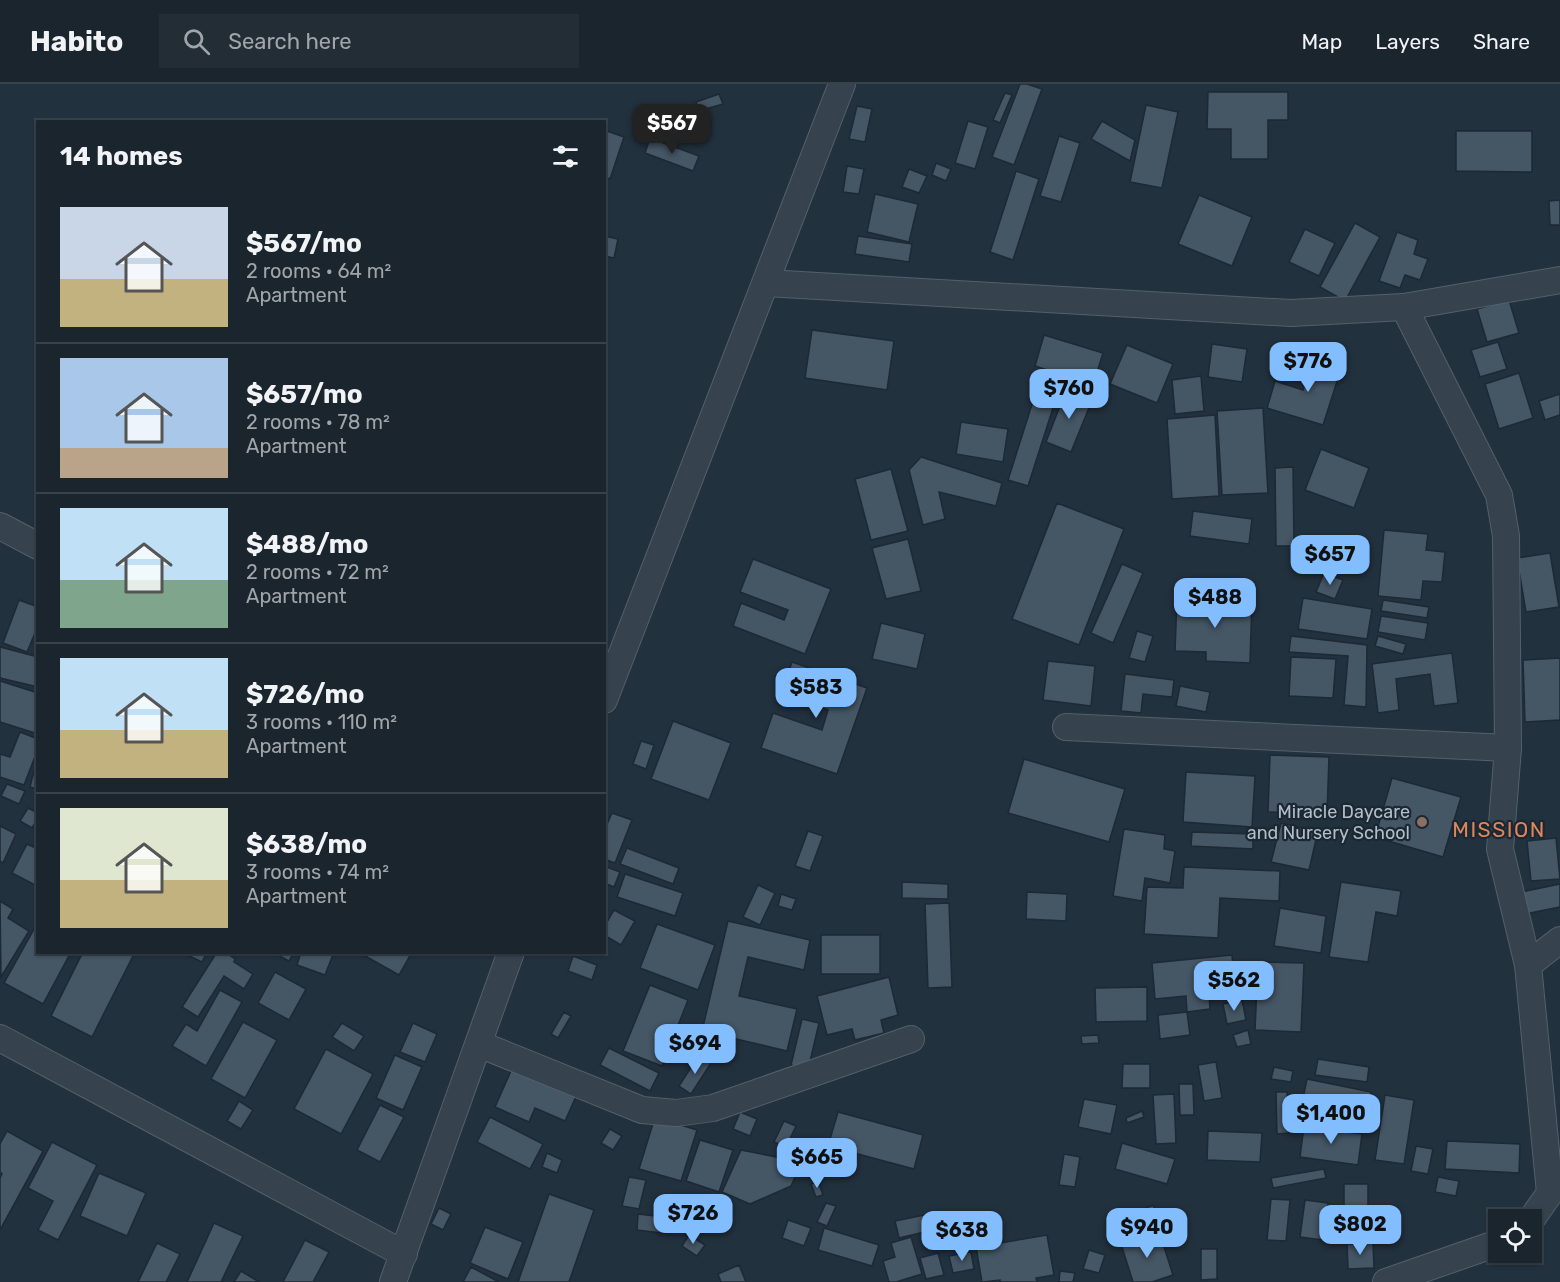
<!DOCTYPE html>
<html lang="en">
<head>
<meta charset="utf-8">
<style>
  :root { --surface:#1a252e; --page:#232d36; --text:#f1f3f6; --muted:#9fa5aa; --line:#38424a; --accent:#82bdff }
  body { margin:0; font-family:Rubik,sans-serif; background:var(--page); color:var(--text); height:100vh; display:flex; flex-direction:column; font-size:22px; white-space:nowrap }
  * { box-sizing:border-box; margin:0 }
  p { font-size:20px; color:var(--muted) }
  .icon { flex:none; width:33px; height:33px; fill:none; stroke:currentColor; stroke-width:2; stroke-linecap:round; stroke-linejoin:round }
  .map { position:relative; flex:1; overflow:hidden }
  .details { position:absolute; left:36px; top:36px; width:570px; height:834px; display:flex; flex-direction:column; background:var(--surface); border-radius:0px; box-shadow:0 2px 4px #0004,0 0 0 2px var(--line) }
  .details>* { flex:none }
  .tools { position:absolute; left:1488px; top:1125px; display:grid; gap:12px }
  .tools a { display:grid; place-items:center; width:54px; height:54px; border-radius:0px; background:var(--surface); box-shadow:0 2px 4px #0004,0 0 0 2px var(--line); font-size:30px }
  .price { position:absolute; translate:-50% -51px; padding:0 14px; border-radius:12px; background:var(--accent); color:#111; font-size:20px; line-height:39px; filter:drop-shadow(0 2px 3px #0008) }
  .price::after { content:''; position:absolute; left:50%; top:36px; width:18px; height:14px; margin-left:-9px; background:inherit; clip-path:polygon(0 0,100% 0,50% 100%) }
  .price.selected { background:#222; color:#fff }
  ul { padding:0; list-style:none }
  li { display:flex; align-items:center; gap:18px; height:150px; padding:0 24px }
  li+li { border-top:2px solid var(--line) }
  li span { display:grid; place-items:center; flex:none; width:168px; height:120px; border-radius:0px; color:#555 }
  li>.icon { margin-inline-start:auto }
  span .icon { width:72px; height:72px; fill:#fffc; stroke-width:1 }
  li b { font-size:26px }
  h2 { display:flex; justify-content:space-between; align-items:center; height:72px; padding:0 24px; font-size:26px }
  header { display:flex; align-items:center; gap:36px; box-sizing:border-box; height:84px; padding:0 30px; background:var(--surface); border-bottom:2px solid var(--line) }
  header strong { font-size:28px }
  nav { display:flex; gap:33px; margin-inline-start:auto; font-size:21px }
  .search { width:420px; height:54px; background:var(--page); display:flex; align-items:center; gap:15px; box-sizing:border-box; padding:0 21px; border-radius:0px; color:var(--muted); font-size:22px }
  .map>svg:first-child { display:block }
</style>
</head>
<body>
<header>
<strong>Habito</strong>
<div class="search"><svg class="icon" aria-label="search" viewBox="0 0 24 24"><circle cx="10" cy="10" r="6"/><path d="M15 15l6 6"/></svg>Search here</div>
<nav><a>Map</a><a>Layers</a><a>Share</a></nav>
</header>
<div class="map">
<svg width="1560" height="1198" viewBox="0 0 1560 1198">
  <rect width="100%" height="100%" fill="#22313e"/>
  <g fill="#455665" stroke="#1d2935" stroke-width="1.5">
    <polygon points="1020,0 1027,0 1042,5 1014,81 992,73"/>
    <polygon points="1208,8 1288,8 1288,36 1268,36 1268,75 1231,75 1231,45 1207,45"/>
    <polygon points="1005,9 1012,11 1000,39 993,36"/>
    <polygon points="719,10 723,20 699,27 696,18"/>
    <polygon points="1146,21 1178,28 1162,104 1130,98"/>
    <polygon points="857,22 872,25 865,58 849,55"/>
    <polygon points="968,37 988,43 975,85 955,79"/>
    <polygon points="1102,37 1135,56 1130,77 1091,55"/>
    <polygon points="701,38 711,39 709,51 700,51"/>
    <polygon points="604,46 624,53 610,95 604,93"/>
    <polygon points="1456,47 1532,47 1532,88 1456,87"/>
    <polygon points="1059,52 1080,59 1061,118 1040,112"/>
    <polygon points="650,54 699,72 693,87 645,69"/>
    <polygon points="936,79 951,85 946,97 932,91"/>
    <polygon points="847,82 864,85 859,110 843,108"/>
    <polygon points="909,85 927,92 919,109 902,103"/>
    <polygon points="1016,87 1039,95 1013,176 990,168"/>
    <polygon points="875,110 918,120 909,158 867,148"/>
    <polygon points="1199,111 1252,133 1232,182 1178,160"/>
    <polygon points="1560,116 1560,141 1550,141 1549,117"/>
    <polygon points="1355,139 1380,153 1345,217 1320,203"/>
    <polygon points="1305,145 1335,159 1319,192 1289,178"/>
    <polygon points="1397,148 1418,156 1414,170 1428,175 1420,196 1405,191 1400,204 1379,197"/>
    <polygon points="604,152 618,155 614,174 604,172"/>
    <polygon points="858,152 912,160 909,178 855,170"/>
    <polygon points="1509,216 1519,249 1487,258 1477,225"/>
    <polygon points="812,246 894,257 887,306 805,294"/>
    <polygon points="1044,251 1103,269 1093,301 1035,282"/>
    <polygon points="1498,258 1507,285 1480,293 1471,266"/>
    <polygon points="1212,260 1247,265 1242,298 1208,293"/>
    <polygon points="1127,261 1173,280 1157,319 1110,300"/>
    <polygon points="1314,273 1342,282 1323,341 1267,324 1275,297 1303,306"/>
    <polygon points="1519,289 1533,334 1499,345 1485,300"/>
    <polygon points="1041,292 1061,299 1028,402 1008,396"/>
    <polygon points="1201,292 1204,327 1175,330 1172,296"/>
    <polygon points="1067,304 1093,314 1071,368 1046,358"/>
    <polygon points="1560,310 1560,331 1545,336 1539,317"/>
    <polygon points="1263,324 1268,409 1222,411 1217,327"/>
    <polygon points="1215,331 1219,412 1172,415 1167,335"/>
    <polygon points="961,338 1008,345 1003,378 956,370"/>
    <polygon points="1321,365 1369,384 1354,424 1305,406"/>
    <polygon points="921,373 1002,399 996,422 939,408 945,435 923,441 909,386"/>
    <polygon points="1293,383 1294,462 1276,462 1275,384"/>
    <polygon points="891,385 908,447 871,456 855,395"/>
    <polygon points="1057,419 1124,445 1079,561 1012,535"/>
    <polygon points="1193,427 1252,435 1249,460 1190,452"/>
    <polygon points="1384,446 1428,450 1426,466 1445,468 1442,498 1423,497 1421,516 1378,512"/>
    <polygon points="908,455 921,507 886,515 872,464"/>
    <polygon points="1550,469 1559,523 1526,528 1517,474"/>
    <polygon points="753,475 831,505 805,570 733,542 741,519 784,536 788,526 740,508"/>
    <polygon points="1122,480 1143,489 1113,559 1091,549"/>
    <polygon points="1324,489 1343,496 1335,515 1316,508"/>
    <polygon points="1177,514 1252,516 1250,579 1206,577 1206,568 1175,567"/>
    <polygon points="1303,514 1372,525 1367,555 1298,545"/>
    <polygon points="19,516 38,523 38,542 27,568 3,559"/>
    <polygon points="1383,516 1429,523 1427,534 1381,527"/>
    <polygon points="1381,532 1428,539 1425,556 1378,548"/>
    <polygon points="881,539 925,550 917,585 872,575"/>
    <polygon points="1137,547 1153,552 1145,578 1129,574"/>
    <polygon points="1291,552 1367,561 1366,623 1344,621 1348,572 1289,568"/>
    <polygon points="1378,552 1406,560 1403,570 1375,562"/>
    <polygon points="0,563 38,573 38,603 0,594"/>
    <polygon points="1452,569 1458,619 1434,622 1430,590 1396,595 1399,626 1378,629 1372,580"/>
    <polygon points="1291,573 1336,575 1333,614 1289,612"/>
    <polygon points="1560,574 1560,636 1525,638 1523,576"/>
    <polygon points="1048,577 1095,582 1091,622 1043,616"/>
    <polygon points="792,578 867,604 837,690 761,664 773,629 822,646 828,626 781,610"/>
    <polygon points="1125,590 1174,596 1172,613 1143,610 1141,629 1121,627"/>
    <polygon points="0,597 38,609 38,650 0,638"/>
    <polygon points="1180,602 1210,608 1206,628 1176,622"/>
    <polygon points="673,637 731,659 709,716 651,695"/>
    <polygon points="20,648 38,655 38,665 24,701 0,693 0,670 10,673"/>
    <polygon points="641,657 654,661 646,685 633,680"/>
    <polygon points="1270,671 1329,673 1327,730 1268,728"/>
    <polygon points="37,675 38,675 38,705 30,703"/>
    <polygon points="1024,675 1125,705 1109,758 1008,729"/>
    <polygon points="1186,688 1255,692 1252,743 1183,738"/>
    <polygon points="1392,694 1461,713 1443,773 1375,753"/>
    <polygon points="7,700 25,707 19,720 1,712"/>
    <polygon points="28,724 38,729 38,734 32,744 20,737"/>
    <polygon points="612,729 632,736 615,779 604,775 604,747"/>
    <polygon points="1281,739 1318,747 1309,786 1271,778"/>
    <polygon points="0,742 16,750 3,779 0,777"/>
    <polygon points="1124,745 1165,751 1164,765 1175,767 1170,799 1145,794 1142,817 1113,812"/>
    <polygon points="808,747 823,752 810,787 795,782"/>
    <polygon points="1192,748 1253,750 1253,765 1191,762"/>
    <polygon points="1556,754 1560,795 1531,797 1527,757"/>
    <polygon points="27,760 38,765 37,802 12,789"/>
    <polygon points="627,764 679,784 673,800 620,780"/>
    <polygon points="604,782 620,788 614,803 604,799"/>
    <polygon points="1184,783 1280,787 1279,817 1220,814 1218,854 1144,850 1147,803 1183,804"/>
    <polygon points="625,790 683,809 675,832 617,813"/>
    <polygon points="902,798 948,800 948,815 902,814"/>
    <polygon points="1341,798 1401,807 1397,832 1376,828 1368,878 1329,873"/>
    <polygon points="1560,800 1560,823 1525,830 1521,808"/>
    <polygon points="758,801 775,809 760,841 743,833"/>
    <polygon points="1027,808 1067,810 1066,837 1026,835"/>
    <polygon points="781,810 796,815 792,826 778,822"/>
    <polygon points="0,817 13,825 8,834 29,847 1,893"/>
    <polygon points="949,819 952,903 928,904 925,820"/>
    <polygon points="1280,824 1326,832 1321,869 1274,862"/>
    <polygon points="614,826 635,837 621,861 604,851 604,843"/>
    <polygon points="728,837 810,856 804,886 748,873 739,912 797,925 787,967 702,947"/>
    <polygon points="38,838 38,868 71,868 43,920 4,899"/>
    <polygon points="657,840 715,861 698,906 640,884"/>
    <rect x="821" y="851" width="59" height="39"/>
    <polygon points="83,868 135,868 92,953 51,932"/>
    <polygon points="181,868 207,868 202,878"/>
    <polygon points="217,868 225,868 235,875 234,878 253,890 244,905 224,892 198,933 182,923"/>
    <polygon points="272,868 294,868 289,877"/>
    <polygon points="301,868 334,868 325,891 297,881"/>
    <polygon points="358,868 412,868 399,891"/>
    <polygon points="1232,871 1235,907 1209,910 1210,925 1187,928 1186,912 1155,915 1152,879"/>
    <polygon points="573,872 597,881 592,896 568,887"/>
    <polygon points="1258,878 1304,879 1301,948 1255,946"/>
    <polygon points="275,888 306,905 289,936 258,919"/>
    <polygon points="889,893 898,931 881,936 884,949 855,956 852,945 827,951 817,912"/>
    <polygon points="650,901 688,916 662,982 623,967"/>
    <polygon points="1147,903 1147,937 1096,938 1095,904"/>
    <polygon points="220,906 242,918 206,982 172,962 186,940 197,947"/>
    <polygon points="1242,916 1246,936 1227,940 1223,920"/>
    <polygon points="564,928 571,932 558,954 551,950"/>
    <polygon points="1187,928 1190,951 1160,955 1158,931"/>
    <polygon points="802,935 819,939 808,986 791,981"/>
    <polygon points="243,938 277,956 245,1014 211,995"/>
    <polygon points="342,939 364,952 354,967 332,953"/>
    <polygon points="413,939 437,950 425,978 400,968"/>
    <polygon points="1248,946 1251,960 1237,963 1233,951"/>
    <polygon points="1098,951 1099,959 1082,960 1081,952"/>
    <polygon points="609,964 659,989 650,1007 600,981"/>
    <polygon points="326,965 373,990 341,1050 294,1025"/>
    <polygon points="395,971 422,983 403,1026 376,1014"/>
    <polygon points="699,971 711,979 691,1010 679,1002"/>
    <polygon points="1318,975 1369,983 1367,998 1315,991"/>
    <polygon points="1216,978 1222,1014 1204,1017 1198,981"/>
    <polygon points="514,980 578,1008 565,1037 535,1024 529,1038 495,1023"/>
    <polygon points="1123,980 1150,980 1150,1004 1122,1004"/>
    <polygon points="1274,983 1293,987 1291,998 1271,995"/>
    <polygon points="1307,995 1371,1008 1364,1042 1300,1029"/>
    <polygon points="1179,1000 1193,1000 1194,1031 1180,1031"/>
    <polygon points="1276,1008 1287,1008 1289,1049 1277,1050"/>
    <polygon points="1174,1010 1176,1059 1156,1060 1153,1011"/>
    <polygon points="1385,1011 1414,1016 1404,1080 1375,1076"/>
    <polygon points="1084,1015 1117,1021 1111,1050 1078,1043"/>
    <polygon points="239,1017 253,1026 241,1045 227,1037"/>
    <polygon points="380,1021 404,1033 380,1078 357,1066"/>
    <polygon points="1142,1027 1144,1033 1127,1039 1126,1034"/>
    <polygon points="740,1028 757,1035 750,1052 733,1045"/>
    <polygon points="838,1028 923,1051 914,1085 828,1062"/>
    <polygon points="490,1033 543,1060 530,1085 477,1058"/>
    <polygon points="655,1033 697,1046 681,1097 639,1085"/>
    <polygon points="784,1037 796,1042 786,1063 774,1058"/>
    <polygon points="1304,1042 1362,1050 1358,1081 1300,1073"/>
    <polygon points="610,1045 622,1052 613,1066 601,1059"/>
    <polygon points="7,1047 43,1067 0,1146 0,1094 2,1090 0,1088 0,1060"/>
    <polygon points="1208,1047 1262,1049 1260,1078 1207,1076"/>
    <polygon points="700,1056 733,1066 719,1108 686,1097"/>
    <polygon points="1447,1057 1520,1060 1519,1089 1445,1085"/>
    <polygon points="52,1058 97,1081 58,1156 38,1146 53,1117 28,1104"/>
    <polygon points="1122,1059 1175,1075 1167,1100 1115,1085"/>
    <polygon points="1416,1062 1433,1065 1428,1090 1411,1087"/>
    <polygon points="741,1066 802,1078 791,1102 750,1120 722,1108"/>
    <polygon points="547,1069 562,1076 557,1089 542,1083"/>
    <polygon points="1064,1070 1080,1073 1075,1103 1059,1101"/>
    <polygon points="830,1076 832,1087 821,1089 819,1078"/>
    <polygon points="1324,1085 1326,1094 1273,1104 1271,1094"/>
    <polygon points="99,1089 146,1109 127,1152 80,1132"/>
    <polygon points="629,1093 646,1096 639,1125 622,1122"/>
    <polygon points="1438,1093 1459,1097 1456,1112 1435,1108"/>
    <polygon points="818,1097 823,1111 816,1113 811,1100"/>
    <rect x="1344" y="1100" width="24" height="44"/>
    <polygon points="549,1110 594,1126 569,1198 518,1198"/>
    <polygon points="1271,1115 1290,1116 1286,1157 1267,1156"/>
    <polygon points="1305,1116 1328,1119 1323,1156 1300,1153"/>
    <polygon points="826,1119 836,1122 827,1142 817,1138"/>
    <polygon points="713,1121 723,1125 715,1140 706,1135"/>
    <polygon points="1153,1121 1160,1137 1118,1156 1110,1140"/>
    <polygon points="439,1124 451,1130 443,1146 431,1140"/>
    <polygon points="638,1130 664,1133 662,1149 637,1146"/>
    <polygon points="929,1130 933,1146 899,1154 895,1137"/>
    <polygon points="997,1130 1001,1143 983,1149 978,1136"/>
    <polygon points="788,1136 811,1144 804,1162 782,1154"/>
    <polygon points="948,1136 956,1163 945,1166 936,1139"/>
    <polygon points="214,1139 243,1152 221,1198 187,1198"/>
    <polygon points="485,1143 523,1158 508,1195 470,1179"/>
    <polygon points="824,1144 879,1161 872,1182 818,1166"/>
    <polygon points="1159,1147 1173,1191 1152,1198 1133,1198 1121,1160"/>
    <polygon points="689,1151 705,1161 697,1172 682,1162"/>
    <polygon points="1047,1151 1054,1191 1036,1194 1037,1198 1000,1198 1000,1196 982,1198 976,1163"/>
    <polygon points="911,1153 922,1190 896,1198 889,1198 883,1177 895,1173 891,1159"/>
    <polygon points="305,1156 329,1168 313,1198 283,1198"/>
    <polygon points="157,1159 180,1170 166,1198 138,1198"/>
    <polygon points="1373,1159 1374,1184 1348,1185 1347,1160"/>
    <polygon points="1201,1165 1217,1165 1217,1195 1201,1196"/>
    <polygon points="1089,1166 1105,1171 1099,1189 1083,1185"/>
    <polygon points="971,1168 974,1185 953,1189 949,1172"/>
    <polygon points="938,1169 944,1191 926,1195 920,1174"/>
    <polygon points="739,1181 746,1198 721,1198 718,1190"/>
    <polygon points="471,1183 499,1198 463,1198"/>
    <polygon points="241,1187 259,1198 234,1198"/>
    <polygon points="1060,1187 1075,1189 1073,1198 1059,1198"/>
  </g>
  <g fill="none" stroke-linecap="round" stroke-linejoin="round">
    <g stroke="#54606c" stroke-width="28">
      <g id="street">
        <polyline points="766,199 1291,229 1404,223 1560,196"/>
        <polyline points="1404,223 1499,411 1506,452 1508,664 1500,765 1528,881 1550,1109 1531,1136"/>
        <polyline points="0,442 38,462"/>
        <polyline points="604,616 842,0"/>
        <polyline points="1066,643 1508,664"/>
        <polyline points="1528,881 1560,856"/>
        <polyline points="0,954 404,1170"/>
        <polyline points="479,960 642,1026 676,1029 713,1024 911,955"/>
        <polyline points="393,1198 511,868"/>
        <polyline points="1386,1198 1498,1159"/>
      </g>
    </g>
    <use href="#street" stroke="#36424e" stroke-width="26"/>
  </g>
  <circle fill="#8d6e63" stroke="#1b2733" stroke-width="2" cx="1422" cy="738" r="6"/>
  <g text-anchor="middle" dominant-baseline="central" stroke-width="4.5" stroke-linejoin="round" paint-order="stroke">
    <g font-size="18" fill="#b2bdca" stroke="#1b2733" text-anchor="end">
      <text x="1410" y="728">Miracle Daycare<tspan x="1410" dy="21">and Nursery School</tspan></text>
    </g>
    <g font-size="21" letter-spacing="1.5" fill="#dc875b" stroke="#1b2733">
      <text x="1499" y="745">MISSION</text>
    </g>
  </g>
</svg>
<div class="tools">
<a><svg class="icon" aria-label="locate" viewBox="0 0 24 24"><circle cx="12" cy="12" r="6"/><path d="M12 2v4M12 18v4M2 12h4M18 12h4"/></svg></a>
</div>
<b class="price selected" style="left:672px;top:71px">$567</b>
<b class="price" style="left:1308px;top:309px">$776</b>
<b class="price" style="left:1069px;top:336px">$760</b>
<b class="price" style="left:1330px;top:502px">$657</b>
<b class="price" style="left:1215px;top:545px">$488</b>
<b class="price" style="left:816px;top:635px">$583</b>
<b class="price" style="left:1234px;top:928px">$562</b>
<b class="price" style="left:695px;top:991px">$694</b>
<b class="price" style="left:1331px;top:1061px">$1,400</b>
<b class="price" style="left:817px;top:1105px">$665</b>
<b class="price" style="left:693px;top:1161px">$726</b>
<b class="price" style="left:1360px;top:1172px">$802</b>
<b class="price" style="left:1147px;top:1175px">$940</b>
<b class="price" style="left:962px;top:1178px">$638</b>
<section class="details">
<h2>14 homes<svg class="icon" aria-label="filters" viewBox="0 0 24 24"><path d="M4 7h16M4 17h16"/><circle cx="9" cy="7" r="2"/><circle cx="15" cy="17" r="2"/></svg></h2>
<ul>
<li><span style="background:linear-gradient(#c9d6e8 60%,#c2b280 0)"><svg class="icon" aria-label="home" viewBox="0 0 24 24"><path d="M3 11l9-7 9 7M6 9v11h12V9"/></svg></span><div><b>$567/mo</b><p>2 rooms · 64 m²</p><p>Apartment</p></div></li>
<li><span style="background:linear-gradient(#a9c7e8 75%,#b9a48a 0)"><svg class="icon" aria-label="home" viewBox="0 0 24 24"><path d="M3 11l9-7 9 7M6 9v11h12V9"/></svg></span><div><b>$657/mo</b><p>2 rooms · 78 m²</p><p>Apartment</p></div></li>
<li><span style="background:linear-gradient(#bfe0f5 60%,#7fa58c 0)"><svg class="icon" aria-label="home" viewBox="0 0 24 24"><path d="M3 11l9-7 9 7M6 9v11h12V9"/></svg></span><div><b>$488/mo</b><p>2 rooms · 72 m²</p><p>Apartment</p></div></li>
<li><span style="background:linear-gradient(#bfe0f5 60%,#c2b280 0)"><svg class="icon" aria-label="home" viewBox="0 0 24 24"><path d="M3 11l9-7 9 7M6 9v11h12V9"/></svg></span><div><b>$726/mo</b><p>3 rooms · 110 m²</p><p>Apartment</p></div></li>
<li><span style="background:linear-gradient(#dfe7d0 60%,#c2b280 0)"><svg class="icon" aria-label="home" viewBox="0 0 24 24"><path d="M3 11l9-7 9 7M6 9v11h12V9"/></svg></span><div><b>$638/mo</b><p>3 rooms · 74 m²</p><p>Apartment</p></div></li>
</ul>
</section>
</div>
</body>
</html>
